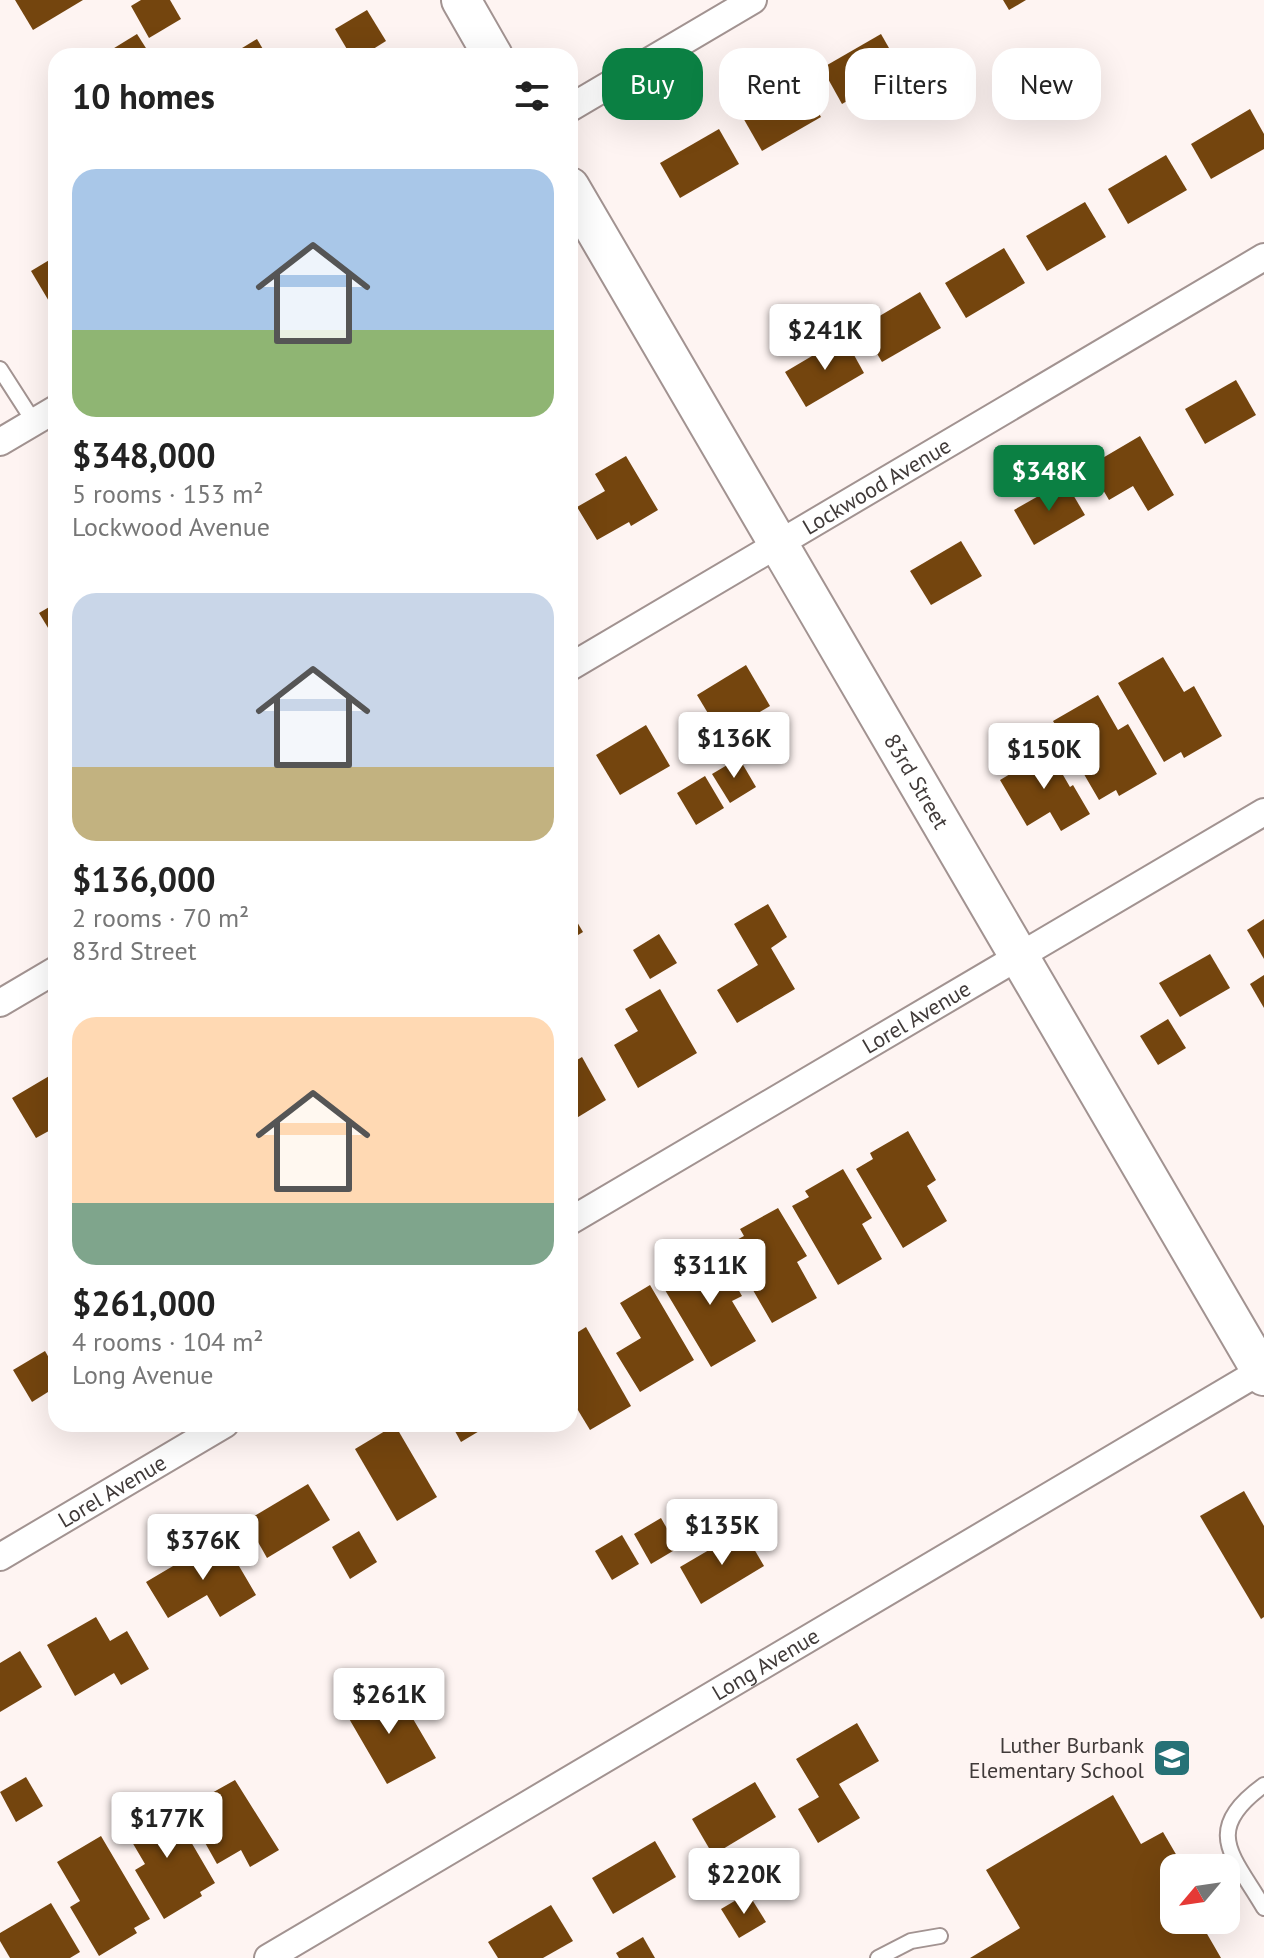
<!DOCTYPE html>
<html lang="en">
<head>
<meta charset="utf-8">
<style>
  :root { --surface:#fff; --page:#f2f2f2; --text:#222; --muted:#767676; --accent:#0b8043 }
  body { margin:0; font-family:"PT Sans",sans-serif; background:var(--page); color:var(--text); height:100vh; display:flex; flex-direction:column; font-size:30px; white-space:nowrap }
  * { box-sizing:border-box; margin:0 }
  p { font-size:26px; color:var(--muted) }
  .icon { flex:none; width:44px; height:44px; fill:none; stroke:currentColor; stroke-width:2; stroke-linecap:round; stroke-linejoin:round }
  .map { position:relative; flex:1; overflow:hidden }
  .drawer { position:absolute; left:48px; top:48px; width:530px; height:1384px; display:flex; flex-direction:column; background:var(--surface); border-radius:24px; box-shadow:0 8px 32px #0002 }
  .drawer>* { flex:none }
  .top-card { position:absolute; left:602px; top:48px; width:542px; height:72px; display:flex; gap:16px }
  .needle { width:52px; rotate:241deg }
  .buttons { position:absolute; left:1160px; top:1854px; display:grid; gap:16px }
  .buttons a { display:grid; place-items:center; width:80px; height:80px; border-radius:16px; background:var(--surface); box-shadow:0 8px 32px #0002; font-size:40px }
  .price { position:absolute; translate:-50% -68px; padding:0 18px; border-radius:8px; background:#fff; color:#222; font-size:26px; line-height:52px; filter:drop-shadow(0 2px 4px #0008) }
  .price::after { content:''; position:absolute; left:50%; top:48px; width:24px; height:18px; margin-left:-12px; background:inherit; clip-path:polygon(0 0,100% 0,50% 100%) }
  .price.selected { background:var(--accent); color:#fff }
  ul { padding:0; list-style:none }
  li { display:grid; align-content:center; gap:16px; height:424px; padding:0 24px }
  li span { display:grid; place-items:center; height:248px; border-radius:24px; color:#555 }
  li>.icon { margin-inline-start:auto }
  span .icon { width:144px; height:144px; fill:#fffc; stroke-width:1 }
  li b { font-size:34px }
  h2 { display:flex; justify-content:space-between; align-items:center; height:96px; padding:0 24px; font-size:34px }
  .pill { padding:0 28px; border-radius:24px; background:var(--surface); box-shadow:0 8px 32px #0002; font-size:28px; line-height:72px }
  .pill.selected { background:var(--accent); color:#fff }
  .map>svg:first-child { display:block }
</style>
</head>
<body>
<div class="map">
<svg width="1264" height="1958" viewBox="0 0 1264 1958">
  <rect width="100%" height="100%" fill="#fef4f2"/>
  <g fill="#74450e">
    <polygon points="15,0 83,0 33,30"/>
    <polygon points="141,0 170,0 181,19 149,38 131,6"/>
    <polygon points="1003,0 1026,0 1009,10"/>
    <polygon points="367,10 386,41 362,56 351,56 335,29"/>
    <polygon points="137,34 151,56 108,56 106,53"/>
    <polygon points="881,34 901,69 842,104 822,68"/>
    <polygon points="257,39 267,56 229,56"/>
    <polygon points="801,82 821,117 762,151 742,116"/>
    <polygon points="1250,109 1264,134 1264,149 1211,179 1191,144"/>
    <polygon points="719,129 739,164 680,198 660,163"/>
    <polygon points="1166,155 1187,190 1128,224 1108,189"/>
    <polygon points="1085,202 1106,237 1047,271 1026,236"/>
    <polygon points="1004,248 1025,283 966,318 945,283"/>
    <polygon points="56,256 56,306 53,308 31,271"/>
    <polygon points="920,292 941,328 882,362 861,327"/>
    <polygon points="844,337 864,373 806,407 785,372"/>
    <polygon points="1236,380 1256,415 1205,444 1185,409"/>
    <polygon points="1140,436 1174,495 1148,511 1133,486 1109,500 1089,466"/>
    <polygon points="626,456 658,510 631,526 629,522 597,540 577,507 605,491 595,474"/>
    <polygon points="1065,481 1085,515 1034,545 1014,510"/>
    <polygon points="961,541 982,576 931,605 910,571"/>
    <polygon points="56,603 56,641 39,613"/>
    <polygon points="1163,657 1184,692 1194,686 1222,736 1184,758 1181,752 1164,762 1118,683"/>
    <polygon points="746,665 770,706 721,735 697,695"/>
    <polygon points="1098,695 1118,730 1128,724 1157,774 1119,796 1116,790 1099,800 1053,721"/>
    <polygon points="646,725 670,766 620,795 596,755"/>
    <polygon points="1045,744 1070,787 1073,785 1090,814 1061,831 1050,812 1027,826 1000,780 1025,765 1020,758"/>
    <polygon points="739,758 756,787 730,803 712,774"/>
    <polygon points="705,776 724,808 696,825 677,793"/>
    <polygon points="768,904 787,937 771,948 795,989 737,1023 717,990 758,965 734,924"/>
    <polygon points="570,910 583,932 570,940"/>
    <polygon points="1264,919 1264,959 1247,930"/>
    <polygon points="659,934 677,963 650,979 633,950"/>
    <polygon points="1210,954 1230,988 1180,1017 1159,983"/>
    <polygon points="1264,975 1264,1008 1250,984"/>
    <polygon points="660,989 697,1053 638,1088 614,1045 638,1031 625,1009"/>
    <polygon points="1168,1019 1186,1048 1158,1065 1140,1036"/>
    <polygon points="582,1057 606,1100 570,1122 570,1064"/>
    <polygon points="56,1072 56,1127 36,1138 12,1098"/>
    <polygon points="908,1131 936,1180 927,1186 947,1221 903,1248 856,1169 873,1159 870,1153"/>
    <polygon points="843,1169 872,1218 862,1224 882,1259 838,1285 792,1206 809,1197 805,1191"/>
    <polygon points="778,1208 807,1256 797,1262 817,1298 772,1323 727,1245 744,1236 740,1229"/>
    <polygon points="714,1247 742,1296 732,1301 756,1341 711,1367 662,1285 679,1274 676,1269"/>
    <polygon points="650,1285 694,1360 640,1392 616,1353 641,1338 620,1303"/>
    <polygon points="586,1327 631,1406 590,1430 570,1397 570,1337"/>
    <polygon points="45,1351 56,1370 56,1387 32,1402 13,1370"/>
    <polygon points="451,1424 491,1424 461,1442"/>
    <polygon points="395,1425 437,1497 397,1521 355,1449"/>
    <polygon points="308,1484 330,1520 267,1558 246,1521"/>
    <polygon points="1244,1491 1264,1526 1264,1617 1261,1619 1200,1516"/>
    <polygon points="661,1518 678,1548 651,1564 634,1534"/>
    <polygon points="743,1530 764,1566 701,1604 680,1567"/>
    <polygon points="359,1531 377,1562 350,1579 332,1547"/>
    <polygon points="622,1535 639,1564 612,1580 595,1551"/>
    <polygon points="222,1537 256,1595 220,1617 207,1595 168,1618 146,1582"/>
    <polygon points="96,1617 110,1641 127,1631 149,1669 121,1685 114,1673 75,1696 47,1645"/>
    <polygon points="20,1651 42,1687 0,1712 0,1663"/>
    <polygon points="382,1688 400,1717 409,1712 436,1758 387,1784 344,1710"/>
    <polygon points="857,1723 879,1761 839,1784 860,1818 818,1843 798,1809 819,1797 796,1759"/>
    <polygon points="26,1777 43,1806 16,1822 0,1792"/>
    <polygon points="235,1780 279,1850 250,1867 241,1850 217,1864 190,1816 214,1802 210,1794"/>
    <polygon points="755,1782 776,1817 713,1855 692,1819"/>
    <polygon points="1113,1795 1141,1844 1163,1832 1184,1868 1174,1868 1174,1920 1199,1920 1221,1958 970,1958 1020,1928 986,1870"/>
    <polygon points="166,1799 215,1883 200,1892 202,1896 164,1919 135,1870 145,1864 122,1825"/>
    <polygon points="101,1836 150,1919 134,1928 137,1933 99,1956 70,1907 80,1901 57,1862"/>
    <polygon points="655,1841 676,1877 613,1914 592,1878"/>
    <polygon points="748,1893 766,1922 739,1938 721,1909"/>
    <polygon points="51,1903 80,1952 70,1958 10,1958 0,1941 0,1933"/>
    <polygon points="551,1905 573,1941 543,1958 498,1958 488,1942"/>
    <polygon points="643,1937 655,1958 619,1958 616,1953"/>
  </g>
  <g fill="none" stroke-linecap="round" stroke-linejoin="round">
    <g stroke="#a29391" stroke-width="18">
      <g id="lane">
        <polyline points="0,369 34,422"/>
        <path d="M1264 1785C1201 1831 1233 1855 1264 1908"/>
        <polyline points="878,1958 911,1941 940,1936"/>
      </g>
    </g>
    <g stroke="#a29391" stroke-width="30">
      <g id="street">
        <polyline points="570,108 753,0"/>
        <polyline points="0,442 56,409"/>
        <path id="s1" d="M570 667 1264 257"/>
        <polyline points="0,1003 56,970"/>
        <path id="s2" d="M570 1221 1264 812"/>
        <path id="s3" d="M0 1557 225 1424"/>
        <path id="s4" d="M268 1958 1264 1369"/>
      </g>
    </g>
    <g stroke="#a29391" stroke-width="42">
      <g id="secondary">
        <polyline points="461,0 493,56"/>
        <path id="s5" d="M570 187 1264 1376"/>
      </g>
    </g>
    <use href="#lane" stroke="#fff" stroke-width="14"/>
    <use href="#street" stroke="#fff" stroke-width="26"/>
    <use href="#secondary" stroke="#fff" stroke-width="38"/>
  </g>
  <defs>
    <g id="school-square" transform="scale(2)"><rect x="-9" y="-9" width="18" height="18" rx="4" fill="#267176" stroke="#fef4f2"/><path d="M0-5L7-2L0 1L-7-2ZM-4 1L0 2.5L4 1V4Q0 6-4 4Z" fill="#fff"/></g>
  </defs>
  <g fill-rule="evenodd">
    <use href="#school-square" x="1172" y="1758"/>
  </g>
  <g text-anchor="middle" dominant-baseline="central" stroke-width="8" stroke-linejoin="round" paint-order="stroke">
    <g font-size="22" fill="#403a39" stroke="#fef4f2">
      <text stroke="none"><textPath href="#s1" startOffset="356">Lockwood Avenue</textPath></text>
      <text stroke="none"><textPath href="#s5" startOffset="688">83rd Street</textPath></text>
      <text stroke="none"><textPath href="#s2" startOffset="402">Lorel Avenue</textPath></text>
      <text stroke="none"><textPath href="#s3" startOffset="130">Lorel Avenue</textPath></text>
      <text stroke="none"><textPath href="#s4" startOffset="578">Long Avenue</textPath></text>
    </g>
    <g font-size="22" fill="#403a39" stroke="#fef4f2" text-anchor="end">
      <text x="1144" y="1745">Luther Burbank<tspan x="1144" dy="25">Elementary School</tspan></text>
    </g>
  </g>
</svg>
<div class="buttons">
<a><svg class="needle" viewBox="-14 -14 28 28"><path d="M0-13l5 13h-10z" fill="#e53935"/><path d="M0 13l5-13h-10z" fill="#767676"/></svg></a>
</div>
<b class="price" style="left:825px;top:372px">$241K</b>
<b class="price selected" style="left:1049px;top:513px">$348K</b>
<b class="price" style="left:734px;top:780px">$136K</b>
<b class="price" style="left:1044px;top:791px">$150K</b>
<b class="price" style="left:710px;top:1307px">$311K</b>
<b class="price" style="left:722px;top:1567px">$135K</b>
<b class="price" style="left:203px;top:1582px">$376K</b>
<b class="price" style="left:389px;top:1736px">$261K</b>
<b class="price" style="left:167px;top:1860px">$177K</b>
<b class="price" style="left:744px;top:1916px">$220K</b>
<div class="top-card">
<a class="pill selected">Buy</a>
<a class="pill">Rent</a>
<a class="pill">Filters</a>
<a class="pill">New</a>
</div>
<section class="drawer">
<h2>10 homes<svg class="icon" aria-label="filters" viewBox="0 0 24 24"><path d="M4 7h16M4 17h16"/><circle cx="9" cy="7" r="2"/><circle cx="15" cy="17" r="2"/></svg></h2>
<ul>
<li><span style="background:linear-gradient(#a9c7e8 65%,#8fb573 0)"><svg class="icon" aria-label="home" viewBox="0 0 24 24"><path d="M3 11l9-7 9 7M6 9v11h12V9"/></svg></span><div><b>$348,000</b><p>5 rooms · 153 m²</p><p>Lockwood Avenue</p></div></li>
<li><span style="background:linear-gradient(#c9d6e8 70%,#c2b280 0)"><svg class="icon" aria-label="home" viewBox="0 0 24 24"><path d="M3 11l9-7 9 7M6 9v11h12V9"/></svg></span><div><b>$136,000</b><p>2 rooms · 70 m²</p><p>83rd Street</p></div></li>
<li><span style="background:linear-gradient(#ffd9b3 75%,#7fa58c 0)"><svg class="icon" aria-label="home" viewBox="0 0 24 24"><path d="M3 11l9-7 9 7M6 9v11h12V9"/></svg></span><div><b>$261,000</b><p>4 rooms · 104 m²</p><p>Long Avenue</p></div></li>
</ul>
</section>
</div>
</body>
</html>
